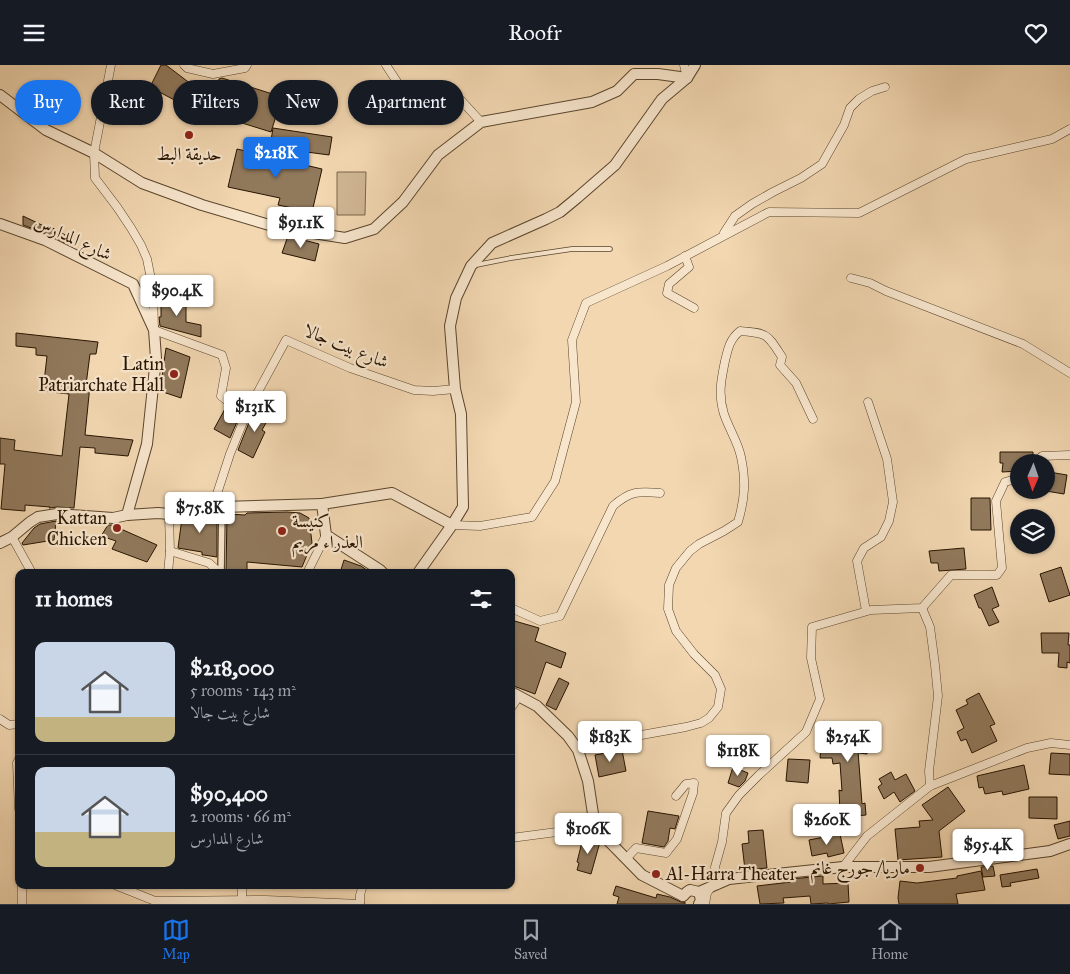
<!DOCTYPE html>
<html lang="en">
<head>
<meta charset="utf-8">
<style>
  :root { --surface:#171b24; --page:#242831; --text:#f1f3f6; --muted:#9ea1a6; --line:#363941; --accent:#1a73e8 }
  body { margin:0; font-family:"IM FELL Great Primer",Amiri,serif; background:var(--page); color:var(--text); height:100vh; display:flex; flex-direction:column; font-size:19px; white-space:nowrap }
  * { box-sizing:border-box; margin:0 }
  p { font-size:16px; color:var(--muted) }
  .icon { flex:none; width:28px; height:28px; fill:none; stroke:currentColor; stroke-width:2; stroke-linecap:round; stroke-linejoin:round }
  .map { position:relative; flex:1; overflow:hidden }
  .details { position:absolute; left:15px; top:504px; width:500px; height:320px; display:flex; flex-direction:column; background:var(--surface); border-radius:10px; box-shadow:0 1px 4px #0004 }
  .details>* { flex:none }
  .top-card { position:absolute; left:15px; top:15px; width:500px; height:45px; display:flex; gap:10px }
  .needle { width:32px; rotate:182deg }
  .tools { position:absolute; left:1010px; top:389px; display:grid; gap:10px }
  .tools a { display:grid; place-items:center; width:45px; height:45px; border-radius:50%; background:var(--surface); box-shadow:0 1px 4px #0004; font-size:25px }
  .price { position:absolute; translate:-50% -42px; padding:0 11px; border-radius:5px; background:#fff; color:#222; font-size:16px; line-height:32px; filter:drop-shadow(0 1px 2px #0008) }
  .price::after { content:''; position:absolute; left:50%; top:30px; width:15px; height:11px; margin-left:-8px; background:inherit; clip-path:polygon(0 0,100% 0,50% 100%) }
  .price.active { background:var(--accent); color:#fff }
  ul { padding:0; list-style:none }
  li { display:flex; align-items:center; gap:15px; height:125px; padding:0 20px }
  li+li { border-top:1px solid var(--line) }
  li span { display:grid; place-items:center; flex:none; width:140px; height:100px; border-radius:10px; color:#555 }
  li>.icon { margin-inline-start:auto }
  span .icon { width:60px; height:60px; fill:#fffc; stroke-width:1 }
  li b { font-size:21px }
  h2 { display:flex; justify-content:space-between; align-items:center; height:60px; padding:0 20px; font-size:21px }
  .tag { padding:0 18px; border-radius:22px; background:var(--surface); box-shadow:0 1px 4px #0004; font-size:18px; line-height:45px }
  .tag.active { background:var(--accent); color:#fff }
  header { display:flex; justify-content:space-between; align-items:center; height:65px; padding:0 20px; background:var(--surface); font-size:22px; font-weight:600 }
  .tab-bar { display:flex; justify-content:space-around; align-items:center; height:70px; border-top:1px solid var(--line); background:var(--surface); font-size:14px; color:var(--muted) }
  .tab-bar a { display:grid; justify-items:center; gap:2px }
  .tab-bar .active { color:var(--accent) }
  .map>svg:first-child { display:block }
</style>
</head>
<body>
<header><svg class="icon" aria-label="menu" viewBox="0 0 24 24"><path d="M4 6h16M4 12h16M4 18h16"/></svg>Roofr<svg class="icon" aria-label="heart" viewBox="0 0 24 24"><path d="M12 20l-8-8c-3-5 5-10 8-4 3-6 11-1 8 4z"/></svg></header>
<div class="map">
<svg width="1070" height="839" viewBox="0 0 1070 839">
  <rect width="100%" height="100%" fill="#f2d7b1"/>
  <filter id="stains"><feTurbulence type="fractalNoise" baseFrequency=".004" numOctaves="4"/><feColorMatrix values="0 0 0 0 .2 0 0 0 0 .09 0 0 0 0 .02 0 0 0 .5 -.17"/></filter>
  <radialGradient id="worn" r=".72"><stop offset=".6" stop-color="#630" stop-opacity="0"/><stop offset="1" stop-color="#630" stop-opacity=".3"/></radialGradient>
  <polygon fill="#cfb693" stroke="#7b654a" points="337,107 366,107 365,150 337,150"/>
  <g fill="#91795c" stroke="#271400">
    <polygon points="161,0 166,0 212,35 219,14 222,13 282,32 271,67 197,44 195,46 150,22"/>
    <polygon points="273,63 332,72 329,90 270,82"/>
    <polygon points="237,84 322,104 312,147 278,140 280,133 228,122"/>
    <polygon points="23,151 48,163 49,161 67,171 65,178 47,169 23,160"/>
    <polygon points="288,171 319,179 315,196 282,188"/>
    <polygon points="161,230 186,236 186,257 201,260 201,272 160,261 159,252 161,252"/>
    <polygon points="16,268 98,277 96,289 90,289 86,320 90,320 85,370 133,375 128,391 95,388 95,383 80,382 74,443 57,442 49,443 50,442 25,440 25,446 1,444 5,399 0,399 0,373 15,375 14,385 62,391 69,329 43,326 47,291 36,290 36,283 16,281"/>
    <polygon points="166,283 190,292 181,333 160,326"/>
    <polygon points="226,342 240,350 230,373 214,364"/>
    <polygon points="261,342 272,347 262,365 265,367 253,393 238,385 250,355 253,356"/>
    <polygon points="1000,387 1033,387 1033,393 1031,397 1019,398 1019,406 1002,407 1003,398 1000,398"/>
    <polygon points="1049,407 1067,410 1064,429 1046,426"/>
    <polygon points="971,433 990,433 991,465 971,465"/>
    <polygon points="287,447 300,448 309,453 312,478 302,502 247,497 247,508 226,508 227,449 245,450 247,448"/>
    <polygon points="194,450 217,450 217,492 204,490 202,490 202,487 178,483 182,453"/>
    <polygon points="56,456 54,475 23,480 22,478 34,463 40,459"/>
    <polygon points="108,460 112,460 157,480 147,497 112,484 116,476 101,471"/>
    <polygon points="964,483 966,504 939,506 938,498 931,498 929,486"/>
    <polygon points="344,495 361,501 371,508 340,508"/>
    <polygon points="1061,502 1070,530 1049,537 1040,509"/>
    <polygon points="992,522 999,541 992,544 999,557 989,561 981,543 979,543 974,530"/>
    <polygon points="511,555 539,563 535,576 566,588 561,603 546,597 535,629 511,620"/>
    <polygon points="1041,568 1069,568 1068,580 1070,580 1070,598 1067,597 1067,603 1058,602 1059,588 1042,588"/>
    <polygon points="559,613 569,618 556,645 546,640"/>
    <polygon points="979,628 995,659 990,661 997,676 972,688 966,674 961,676 957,667 964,663 956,645 968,639 966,635"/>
    <polygon points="846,658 871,662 867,689 859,688 858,686 862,739 865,738 866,750 855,751 854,746 840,747 839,725 842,726 840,698 833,699 832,693 820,693 822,666 845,667"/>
    <polygon points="622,685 626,706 599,712 595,690"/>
    <polygon points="1051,688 1070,689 1070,710 1049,709"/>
    <polygon points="788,694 810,695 808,718 786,716"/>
    <polygon points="1024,700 1029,724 1003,730 1002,726 985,729 983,722 979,723 977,711"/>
    <polygon points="733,702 748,708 745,716 739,722 728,718"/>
    <polygon points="891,707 895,715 906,709 915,726 900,737 894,727 884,734 878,722 882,719 879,714"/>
    <polygon points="948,722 965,746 939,766 942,792 898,795 895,764 920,762 919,756 933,755 922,740"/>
    <polygon points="1029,732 1057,732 1057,754 1029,753"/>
    <polygon points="648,746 679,751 675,764 670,763 668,776 664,782 642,778"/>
    <polygon points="1070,756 1070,771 1058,774 1054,760"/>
    <polygon points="763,765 767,803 745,805 742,779 749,778 748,766"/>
    <polygon points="840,769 844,788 828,792 827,788 812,791 809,775"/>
    <polygon points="583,773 600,777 591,809 577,805 579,798 577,797"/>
    <polygon points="993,801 995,811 983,812 981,802"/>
    <polygon points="1037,804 1039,813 1010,818 1011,821 1002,822 1000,810"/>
    <polygon points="981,806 985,825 956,829 958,839 899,839 898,833 900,816 917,818 957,813 957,811"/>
    <polygon points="823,811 823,819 848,818 849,837 828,839 828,838 811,839 810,831 783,833 784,838 760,839 757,821 791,817 791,814"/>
    <polygon points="616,821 656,833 657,829 670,832 681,837 685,837 685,839 617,839 619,832 613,830"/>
  </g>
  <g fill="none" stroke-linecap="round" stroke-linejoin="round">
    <g stroke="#5a452c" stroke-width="5.5">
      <polyline id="service" points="476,200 511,193 572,184 610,184"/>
    </g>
    <g stroke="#5a452c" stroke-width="8">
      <polyline id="pedestrian" points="221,508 222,442"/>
    </g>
    <g stroke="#5a452c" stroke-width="9">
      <g id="minor">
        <polyline points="111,0 94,88 95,113 117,142 131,163 141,180 147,194 153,224 154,265 222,290 226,303 221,331 230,338 247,347"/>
        <polyline points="184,0 187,3 213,9 245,3 247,0"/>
        <polyline points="386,0 401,23 412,27 423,27 431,23 441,21 448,21 481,57"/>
        <polyline points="684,0 687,13"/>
        <polyline points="724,168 735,151 752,139 773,127 801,113 822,99 844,60 850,43 859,34 872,26 885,22"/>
        <polyline points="685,191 689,202 669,219 667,228 694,243"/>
        <polyline points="851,213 870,218 886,226 1023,279 1070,308"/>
        <polyline points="1036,398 1042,391 1070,390"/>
        <polyline points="213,441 230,389 247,347 286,275 350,303 414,325 433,326 455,324"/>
        <polyline points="452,460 480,461 532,452 555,416 576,337 572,275 586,238 667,201 769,147 859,148 966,94 1052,74 1070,64"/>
        <polyline points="12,472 32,508"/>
        <polyline points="170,486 209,498 220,508"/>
        <polyline points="168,508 170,486 169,449"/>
        <polyline points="307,508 326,470"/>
        <path d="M511 543 540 556 560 551 613 441C630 426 638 426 660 428"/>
        <polyline points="922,543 930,562 935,600 938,631 929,706 930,721"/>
        <polyline points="866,546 857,496 864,483 881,472 889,456 893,437 887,394 868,337"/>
        <polyline points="511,643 519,631"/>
        <polyline points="0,654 9,660 19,659"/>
        <path d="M578 685 608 676 686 662 701 658 709 653 718 642 721 624 715 610 694 589 676 566 668 544 669 520 676 503 690 486 699 479 724 466 738 457C745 433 746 416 741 392 738 377 729 364 724 349 718 330 721 315 725 296 728 283 730 274 740 266 768 268 767 269 782 292L780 300 796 318 813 354"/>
        <polyline points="19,694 17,698 19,744"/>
        <polyline points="511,773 595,762"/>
        <polyline points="626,794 636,783 666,788 677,774 693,728 694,718 686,719 676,731"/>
        <polyline points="843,802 867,771 930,721 1027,683 1051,678 1070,680"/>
        <polyline points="22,820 22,839"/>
        <polyline points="115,820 155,836 266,835 360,839"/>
        <polyline points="717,820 715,802 722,777 726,748 739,730 759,710 806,667 820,634 811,593 812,562 871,545 922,543 951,510 997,510 1002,503 996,436 1005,417 1019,413"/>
        <polyline points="242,835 242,820"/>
        <polyline points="360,839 360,830 363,820"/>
        <polyline points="705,839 707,828 712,821"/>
      </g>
    </g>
    <g stroke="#5a452c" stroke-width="12">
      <g id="tertiary">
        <polyline points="0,30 46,65 94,88 142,118 202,140 276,162 345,173 374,164 403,137 438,90 481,57 592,37 617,26 634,9 658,9 687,13"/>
        <polyline points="0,159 45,175 133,219 154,265 156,293 147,379 127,450"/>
        <polyline points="322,439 392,428 452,460"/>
        <polyline points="0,478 12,472 30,457 38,452 57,449 113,453 127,450 158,448 169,449 196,442 222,442 322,439 326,470 380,505 383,508"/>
        <polyline points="418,508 452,460 463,442 461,349 455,324 450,261 456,233 471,201 492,178 546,154 560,147 577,133 615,100 662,34 687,13 695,0"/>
        <polyline points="511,627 537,641 568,671 578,685 588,716 595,762 642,810 683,831"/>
        <polyline points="683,831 687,827 690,825 699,827 729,814 843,802 929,802 1050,786 1070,779"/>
        <polyline points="699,839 701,835 699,827"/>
      </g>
    </g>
    <use href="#service" stroke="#f7e5cc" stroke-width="4"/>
    <use href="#pedestrian" stroke="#f7e5cc" stroke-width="5.5"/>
    <use href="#minor" stroke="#f7e5cc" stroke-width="8"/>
    <use href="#tertiary" stroke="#f7e5cc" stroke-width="10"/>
  </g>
  <g fill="#8f2418" stroke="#f7e5cc" stroke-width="2">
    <circle cx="189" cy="70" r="5"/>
    <circle cx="174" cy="309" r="5"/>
    <circle cx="117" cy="463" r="5"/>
    <circle cx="282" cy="466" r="5"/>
    <circle cx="920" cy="803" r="5"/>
    <circle cx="656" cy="809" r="5"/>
  </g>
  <g text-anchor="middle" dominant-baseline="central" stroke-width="4.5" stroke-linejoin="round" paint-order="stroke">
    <g font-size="18" fill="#271400" stroke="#f7e5cc" text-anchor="end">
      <text x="189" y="89" text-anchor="middle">حديقة البط</text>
      <text x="164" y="299">Latin<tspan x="164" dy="21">Patriarchate Hall</tspan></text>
      <text x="107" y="453">Kattan<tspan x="107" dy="21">Chicken</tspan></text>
      <text x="292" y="456" text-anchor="start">كنيسة<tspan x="292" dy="21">العذراء مريم</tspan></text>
      <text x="910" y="803">ماريا/ جورج غانم</text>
      <text x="666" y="809" text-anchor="start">Al-Harra Theater</text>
    </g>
    <g font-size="18" fill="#271400" stroke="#f7e5cc">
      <text transform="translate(73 173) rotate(25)">شارع المدارس</text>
      <text transform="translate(346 281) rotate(22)">شارع بيت جالا</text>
    </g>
  </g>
  <rect width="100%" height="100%" filter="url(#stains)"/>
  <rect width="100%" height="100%" fill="url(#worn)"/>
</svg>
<div class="tools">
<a><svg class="needle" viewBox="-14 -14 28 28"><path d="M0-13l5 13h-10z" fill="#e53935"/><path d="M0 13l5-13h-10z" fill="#9ea1a6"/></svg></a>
<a><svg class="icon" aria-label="layers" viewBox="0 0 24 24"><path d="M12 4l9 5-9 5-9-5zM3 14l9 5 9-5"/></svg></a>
</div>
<b class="price active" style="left:276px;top:114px">$218K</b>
<b class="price" style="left:301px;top:184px">$91.1K</b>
<b class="price" style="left:177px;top:252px">$90.4K</b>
<b class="price" style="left:255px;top:368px">$131K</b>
<b class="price" style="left:200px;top:469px">$75.8K</b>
<b class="price" style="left:610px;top:698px">$183K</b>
<b class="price" style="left:848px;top:698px">$254K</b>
<b class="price" style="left:738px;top:712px">$118K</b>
<b class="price" style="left:827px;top:781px">$260K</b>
<b class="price" style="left:588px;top:790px">$106K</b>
<b class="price" style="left:988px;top:806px">$95.4K</b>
<div class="top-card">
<a class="tag active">Buy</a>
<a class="tag">Rent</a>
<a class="tag">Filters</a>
<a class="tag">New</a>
<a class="tag">Apartment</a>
</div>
<section class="details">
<h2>11 homes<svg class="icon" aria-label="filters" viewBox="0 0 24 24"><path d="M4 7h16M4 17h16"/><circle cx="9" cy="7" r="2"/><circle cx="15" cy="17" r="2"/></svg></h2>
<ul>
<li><span style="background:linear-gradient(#c9d6e8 75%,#c2b280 0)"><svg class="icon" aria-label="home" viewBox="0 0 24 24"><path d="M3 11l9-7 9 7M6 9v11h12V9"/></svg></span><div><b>$218,000</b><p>5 rooms · 143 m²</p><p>شارع بيت جالا</p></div></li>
<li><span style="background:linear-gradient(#c9d6e8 65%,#c2b280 0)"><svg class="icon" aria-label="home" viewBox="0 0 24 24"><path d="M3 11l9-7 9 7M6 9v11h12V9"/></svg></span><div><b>$90,400</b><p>2 rooms · 66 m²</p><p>شارع المدارس</p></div></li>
</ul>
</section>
</div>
<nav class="tab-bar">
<a class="active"><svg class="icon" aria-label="map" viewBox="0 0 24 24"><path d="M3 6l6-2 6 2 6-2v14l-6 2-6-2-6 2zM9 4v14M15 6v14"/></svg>Map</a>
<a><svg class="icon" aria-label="saved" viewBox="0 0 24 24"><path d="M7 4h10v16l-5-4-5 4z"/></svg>Saved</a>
<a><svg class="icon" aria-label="home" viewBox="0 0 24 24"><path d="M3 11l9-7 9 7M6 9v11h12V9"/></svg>Home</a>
</nav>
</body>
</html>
